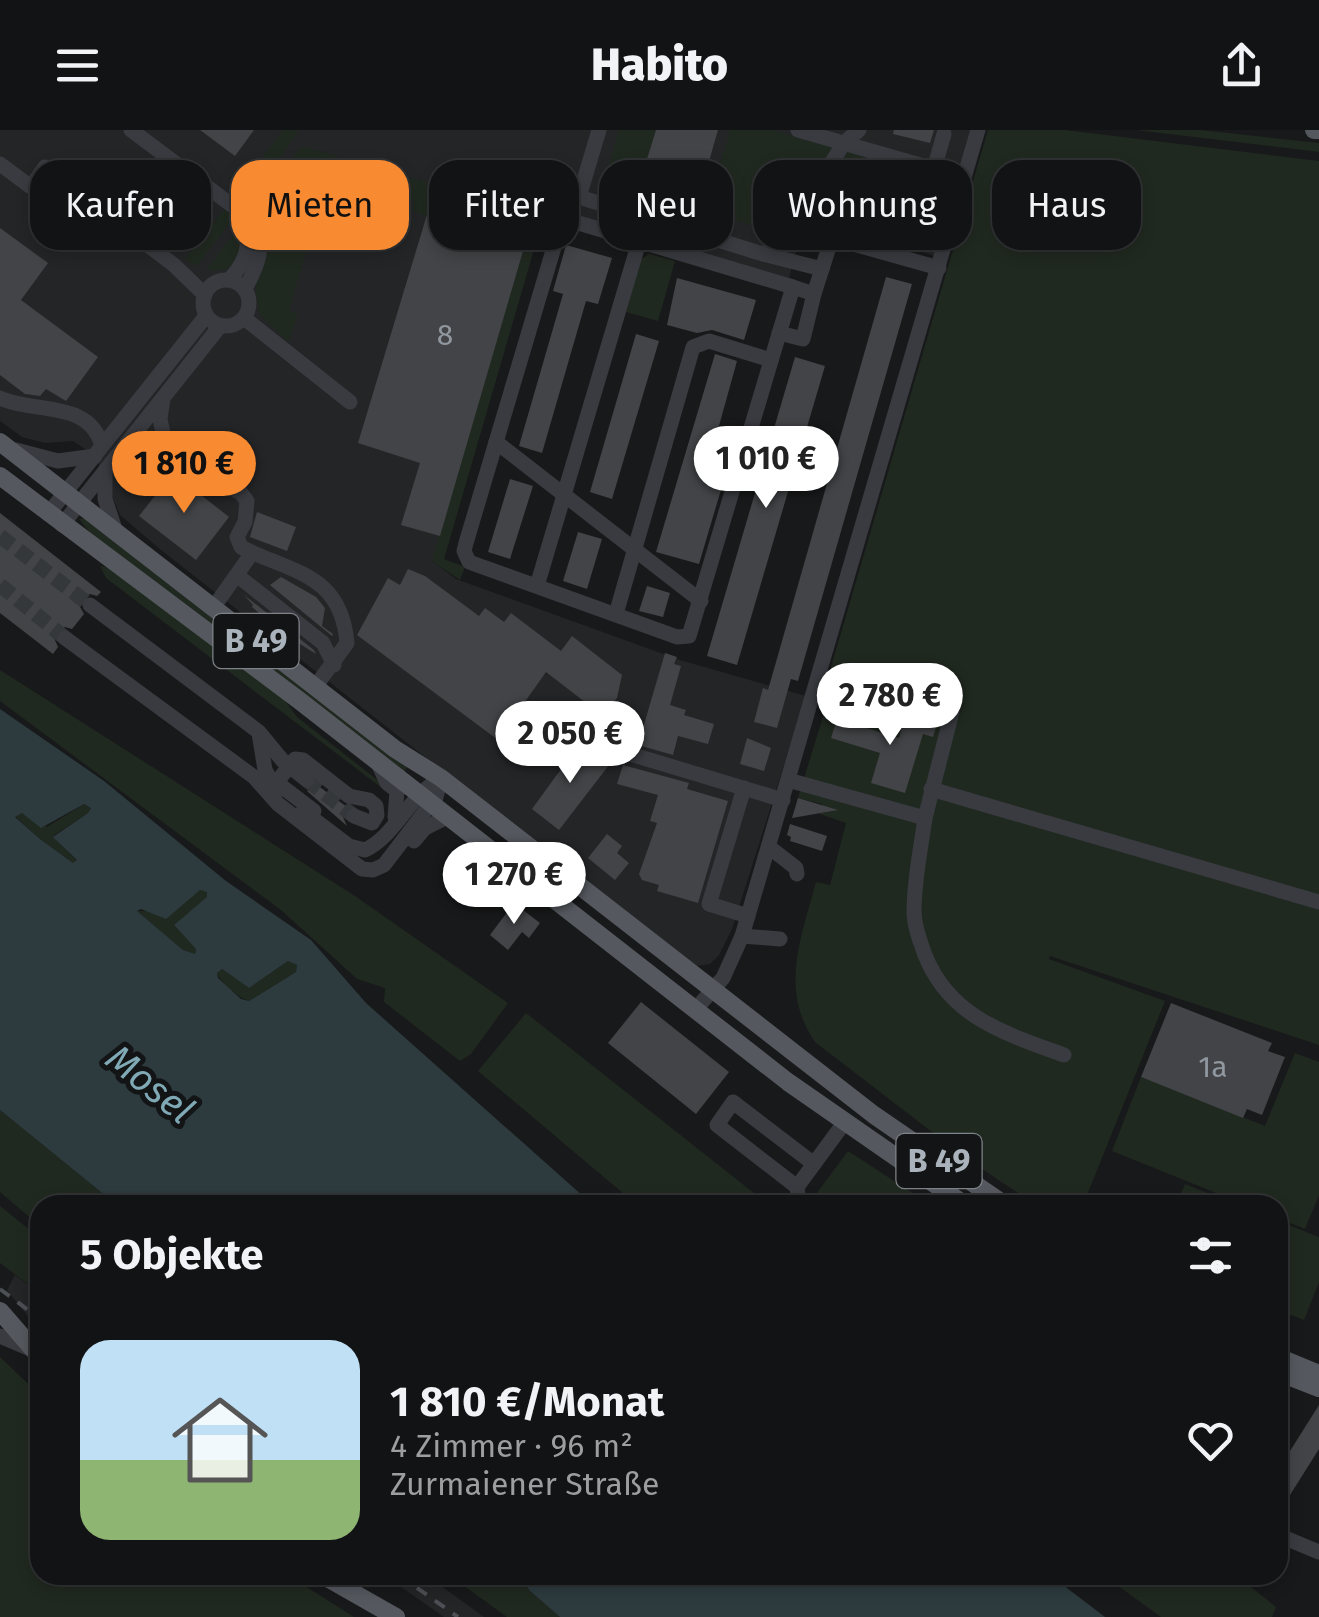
<!DOCTYPE html>
<html lang="de">
<head>
<meta charset="utf-8">
<style>
  :root { --surface:#121314; --page:#1b1c1d; --text:#f1f3f6; --muted:#9c9ea0; --line:#313234; --accent:#f88b32 }
  body { margin:0; font-family:"Fira Sans",sans-serif; background:var(--page); color:var(--text); height:100vh; display:flex; flex-direction:column; font-size:38px; white-space:nowrap }
  * { box-sizing:border-box; margin:0 }
  p { font-size:32px; color:var(--muted) }
  .icon { flex:none; width:55px; height:55px; fill:none; stroke:currentColor; stroke-width:2; stroke-linecap:round; stroke-linejoin:round }
  .map { position:relative; flex:1; overflow:hidden }
  .panel { position:absolute; left:30px; top:1065px; width:1258px; height:390px; display:flex; flex-direction:column; background:var(--surface); border-radius:30px; box-shadow:0 5px 15px #0003,0 0 0 2px var(--line) }
  .panel>* { flex:none }
  .top-card { position:absolute; left:30px; top:30px; width:1260px; height:90px; display:flex; gap:20px }
  .price { position:absolute; translate:-50% -85px; padding:0 22px; border-radius:35px; background:#fff; color:#222; font-size:32px; line-height:65px; filter:drop-shadow(0 2px 5px #0008) }
  .price::after { content:''; position:absolute; left:50%; top:60px; width:30px; height:22px; margin-left:-15px; background:inherit; clip-path:polygon(0 0,100% 0,50% 100%) }
  .price.selected { background:var(--accent); color:#111 }
  ul { padding:0; list-style:none }
  li { display:flex; align-items:center; gap:30px; height:250px; padding:0 50px }
  li span { display:grid; place-items:center; flex:none; width:280px; height:200px; border-radius:30px; color:#555 }
  li>.icon { margin-inline-start:auto }
  span .icon { width:120px; height:120px; fill:#fffc; stroke-width:1 }
  li b { font-size:42px }
  h2 { display:flex; justify-content:space-between; align-items:center; height:120px; padding:0 50px; font-size:42px }
  .pill { padding:0 35px; border-radius:30px; background:var(--surface); box-shadow:0 5px 15px #0003,0 0 0 2px var(--line); font-size:35px; line-height:90px }
  .pill.selected { background:var(--accent); color:#111 }
  header { display:flex; justify-content:space-between; align-items:center; height:130px; padding:0 50px; background:var(--surface); font-size:45px; font-weight:800 }
  .map>svg:first-child { display:block }
</style>
</head>
<body>
<header><svg class="icon" aria-label="menu" viewBox="0 0 24 24"><path d="M4 6h16M4 12h16M4 18h16"/></svg>Habito<svg class="icon" aria-label="share" viewBox="0 0 24 24"><path d="M12 15V3M7 8l5-5 5 5M5 13v7h14v-7"/></svg></header>
<div class="map">
<svg width="1319" height="1487" viewBox="0 0 1319 1487">
  <rect width="100%" height="100%" fill="#18191a"/>
  <g fill="#242527">
    <polygon points="0,0 978,0 942,128 806,87 789,148 541,78 435,433 456,449 680,530 806,566 732,799 719,825 710,834 697,836 642,797 161,420 120,385 95,326 73,311 45,313 22,307 0,291"/>
    <polygon points="15,1145 40,1163 40,1196 30,1189 7,1160"/>
    <polygon points="384,1445 426,1445 484,1487 444,1487"/>
  </g>
  <g fill="#202920">
    <polygon points="283,0 299,0 269,44 244,41 226,49 246,32 255,37"/>
    <polygon points="619,0 656,0 644,42 701,59 695,78 605,50"/>
    <polygon points="725,0 771,0 835,18 782,104 705,81 730,2"/>
    <path d="M988 0H1065L1319 31V915L1050 826 1049 829 1165 871 1083 1075H1036L967 1029 815 912C779 860 801 808 816 752L830 755 846 693 820 684 822 674 798 668 828 570 822 568Z"/>
    <polygon points="1136,0 1200,0 1319,13 1319,22"/>
    <path d="M305 17 549 88 553 94 549 109 538 106 444 429 465 437 460 450 432 431 530 97 432 68 427 86 413 81 415 72 338 50 331 70 322 68 289 180 298 184 288 212 260 185C252 153 256 121 258 88L252 80 300 18Z"/>
    <polygon points="845,19 889,32 879,41 877,48 882,57 892,57 884,84 860,77 853,101 806,87 796,122 786,117"/>
    <polygon points="225,78 235,86 197,136 185,129"/>
    <path d="M241 95C244 120 237 146 206 140Z"/>
    <polygon points="649,124 675,131 658,191 626,182 640,130"/>
    <polygon points="85,388 407,637 404,643 197,482 95,409 79,389"/>
    <polygon points="100,436 110,438 284,569 297,587 389,659 391,665 106,448"/>
    <polygon points="0,540 355,766 508,873 471,924 460,931 384,872 385,858 357,849 281,780 0,571"/>
    <polygon points="84,674 91,678 88,683 53,706 77,731 73,733 40,709 15,686 22,683 47,697"/>
    <polygon points="200,760 208,762 208,767 174,795 196,819 195,824 183,820 137,781 147,781"/>
    <path d="M288 831 297 835 296 842 249 871C239 868 220 852 217 843L222 839 249 858Z"/>
    <polygon points="526,883 769,1075 637,1075 478,941"/>
    <polygon points="1295,923 1319,932 1319,1065 1305,1099 1278,1088 1278,1075 1246,1075 1112,1021 1141,947 1265,996"/>
    <polygon points="0,980 117,1075 40,1075 40,1096 0,1062"/>
    <polygon points="848,1021 931,1075 808,1075"/>
    <polygon points="1185,1054 1237,1075 1176,1075"/>
    <polygon points="0,1076 40,1108 40,1163 0,1133"/>
    <polygon points="1278,1091 1319,1107 1319,1152 1304,1190 1278,1180"/>
    <polygon points="0,1227 40,1265 40,1445 288,1445 354,1487 0,1487"/>
    <polygon points="449,1445 519,1445 530,1461 560,1487 507,1487"/>
    <polygon points="1103,1445 1236,1445 1276,1477 1272,1487 1161,1487"/>
  </g>
  <g fill="#2d3b3f" fill-rule="evenodd">
    <path d="M0 579 104 651 226 751 311 810 366 873 593 1075H117L0 980ZM84 674 91 678 88 683 53 707 77 730 73 733 40 709 15 687 22 683 41 698ZM200 760 207 762V767L174 795 196 819 195 824 183 820 137 781 141 779 166 789ZM288 831 297 835 296 842 249 871 241 869 218 848 217 843 222 839 249 858Z"/>
    <polygon points="519,1445 1050,1445 1105,1487 560,1487 530,1461"/>
  </g>
  <g fill="#424447">
    <polygon points="200,0 254,0 235,26"/>
    <polygon points="656,0 718,0 701,59 643,42"/>
    <polygon points="894,0 934,0 930,13 893,4"/>
    <polygon points="885,37 903,44 939,49 927,95 931,96 926,116 854,95 860,77 891,86 899,59 885,58 878,51 879,41"/>
    <polygon points="432,68 530,97 440,406 401,395 420,333 358,313"/>
    <polygon points="0,98 48,133 21,170 98,227 66,271 46,259 40,266 25,264 0,245"/>
    <polygon points="566,115 612,128 598,174 586,171 542,323 519,316 563,164 553,161"/>
    <polygon points="886,147 912,154 798,551 791,549 777,598 754,592 763,558 768,560"/>
    <polygon points="677,148 756,170 744,210 712,200 697,203 667,195"/>
    <polygon points="636,204 659,211 612,369 590,362"/>
    <polygon points="715,224 737,231 717,303 736,309 699,434 656,422"/>
    <polygon points="795,227 825,236 737,535 707,526"/>
    <polygon points="173,343 229,387 196,430 139,386"/>
    <polygon points="510,349 533,356 510,429 488,422"/>
    <polygon points="257,382 296,397 287,421 250,407"/>
    <polygon points="0,383 101,462 97,466 90,464 82,468 79,475 84,484 72,499 65,497 57,501 54,508 58,517 53,524 0,483"/>
    <polygon points="578,402 602,409 587,459 563,451"/>
    <polygon points="408,439 425,446 479,486 485,478 504,492 511,483 561,521 572,506 622,545 617,568 603,586 546,542 498,610 357,505 388,448 400,455"/>
    <polygon points="259,446 270,455 281,447 316,467 325,478 322,496 333,504 332,506"/>
    <polygon points="647,456 670,463 663,487 639,481"/>
    <polygon points="244,465 314,520 316,524 271,496 272,494 252,477 253,475"/>
    <polygon points="665,523 677,527 674,534 681,536 670,575 686,580 684,585 714,594 708,614 678,606 673,625 638,615"/>
    <polygon points="906,582 938,591 933,607 923,604 905,663 871,653 880,623 831,608 837,589 899,608"/>
    <polygon points="747,608 771,618 764,641 740,634"/>
    <polygon points="580,613 609,635 559,700 532,679"/>
    <polygon points="623,635 689,653 687,659 728,671 698,773 657,761 659,755 642,750 639,744 657,693 650,691 658,665 617,654"/>
    <polygon points="317,655 347,677 343,687 347,696 307,661"/>
    <polygon points="798,668 838,680 792,688"/>
    <polygon points="790,694 827,706 822,721 790,711 791,707 787,705"/>
    <polygon points="607,704 622,716 617,723 629,733 615,750 588,728"/>
    <polygon points="514,773 540,793 529,808 522,802 508,820 490,805"/>
    <polygon points="641,872 729,942 696,984 608,913"/>
    <polygon points="1171,873 1272,913 1268,921 1285,927 1262,985 1247,979 1243,988 1141,947"/>
    <polygon points="1319,1275 1319,1319 1278,1384 1278,1340"/>
  </g>
  <g fill="none" stroke-linecap="round" stroke-linejoin="round">
    <g stroke="#35383a" stroke-width="15" stroke-dasharray="15 8" stroke-linecap="butt">
      <polyline points="0,406 90,475"/>
      <polyline points="0,455 65,508"/>
      <polyline points="307,650 354,686"/>
    </g>
    <g stroke="#393b40" stroke-width="15">
      <path d="M131 0 253 91C266 117 258 135 245 159"/>
      <polyline points="599,0 579,67 763,124 780,114 844,13 859,0"/>
      <polyline points="798,0 934,39 944,4"/>
      <polyline points="0,34 31,57 45,37 174,135 205,165"/>
      <polyline points="763,124 822,139"/>
      <circle cx="226" cy="173" r="23"/>
      <path d="M229 150C248 130 251 114 244 87"/>
      <polyline points="793,157 575,92 560,97 466,413 464,421 469,432 677,507 689,506 793,157 814,164 829,117 839,110 939,138"/>
      <polyline points="244,188 350,272"/>
      <polyline points="779,203 803,209 814,164"/>
      <path d="M0 268C34 284 89 269 102 316"/>
      <path d="M163 269 160 289 165 312 205 344 241 363 247 371 245 392 237 407 241 417C292 443 341 443 347 513L315 557"/>
      <polyline points="496,312 701,471"/>
      <polyline points="16,320 58,331 95,326"/>
      <polyline points="123,323 143,314 165,312"/>
      <polyline points="105,343 105,369 116,402"/>
      <polyline points="48,384 206,186"/>
      <polyline points="62,395 220,196"/>
      <polyline points="238,446 323,513 334,535"/>
      <polyline points="537,456 639,112"/>
      <polyline points="90,475 259,602 283,631 307,650"/>
      <polyline points="213,478 252,423"/>
      <polyline points="616,484 693,217 709,211 771,230"/>
      <polyline points="65,508 254,647 278,674 362,739 373,740 384,735 436,667 441,648"/>
      <polyline points="582,600 620,621 783,670"/>
      <polyline points="259,603 265,640 277,661"/>
      <polyline points="378,633 387,653 397,661 395,687"/>
      <polyline points="788,650 925,688 952,582"/>
      <polyline points="744,658 709,774 748,786"/>
      <polyline points="931,659 1319,772"/>
      <path d="M303 681 349 716 365 720C395 706 408 667 441 648"/>
      <polyline points="314,681 280,655 280,648 295,629 303,630 349,666 369,670 376,676 377,685 372,693 354,686"/>
      <path d="M925 688C921 718 914 750 914 781 914 796 920 811 925 825 950 888 1007 904 1064 925"/>
      <polyline points="414,711 425,698 447,687"/>
      <polyline points="769,717 796,738 797,744"/>
      <polyline points="742,806 780,809"/>
      <polyline points="695,880 723,848 742,806 978,0"/>
      <polyline points="797,1057 717,995 733,972 814,1034"/>
      <polyline points="799,1075 797,1057 844,993"/>
      <polyline points="0,1206 33,1220"/>
      <polyline points="1278,1405 1319,1422"/>
    </g>
    <g stroke="#55595f" stroke-width="18">
      <polyline points="1314,0 1319,0"/>
      <polyline points="0,312 395,619 441,648 874,985 1005,1075"/>
      <polyline points="0,346 300,571 788,952 965,1075"/>
      <polyline points="0,1181 40,1227"/>
      <polyline points="1278,1227 1319,1244"/>
      <polyline points="1278,1242 1319,1258"/>
      <polyline points="322,1445 396,1487"/>
    </g>
    <g stroke="#4c5055" stroke-width="4" stroke-dasharray="12 10" stroke-linecap="butt">
      <polyline points="0,1159 40,1189"/>
      <polyline points="399,1445 458,1487"/>
    </g>
  </g>
  <g text-anchor="middle" dominant-baseline="central" stroke-width="10" stroke-linejoin="round" paint-order="stroke">
    <g font-size="30" fill="#90979e">
      <text x="445" y="205">8</text>
      <text x="1213" y="937">1a</text>
    </g>
    <g fill="#131415" stroke="#7d8389" stroke-width="2.5">
      <rect x="213.5" y="484" width="85" height="54" rx="8"/>
      <rect x="896.5" y="1004" width="85" height="54" rx="8"/>
    </g>
    <g font-size="32" font-weight="bold" fill="#aab3bb">
      <text x="256" y="511">B 49</text>
      <text x="939" y="1031">B 49</text>
    </g>
    <g font-size="38" font-style="italic" fill="#80a9b6" stroke="#131415">
      <text transform="translate(150 954) rotate(39)">Mosel</text>
    </g>
  </g>
</svg>
<b class="price" style="left:766px;top:381px">1 010 €</b>
<b class="price selected" style="left:184px;top:386px">1 810 €</b>
<b class="price" style="left:890px;top:618px">2 780 €</b>
<b class="price" style="left:570px;top:656px">2 050 €</b>
<b class="price" style="left:514px;top:797px">1 270 €</b>
<div class="top-card">
<a class="pill">Kaufen</a>
<a class="pill selected">Mieten</a>
<a class="pill">Filter</a>
<a class="pill">Neu</a>
<a class="pill">Wohnung</a>
<a class="pill">Haus</a>
</div>
<section class="panel">
<h2>5 Objekte<svg class="icon" aria-label="filters" viewBox="0 0 24 24"><path d="M4 7h16M4 17h16"/><circle cx="9" cy="7" r="2"/><circle cx="15" cy="17" r="2"/></svg></h2>
<ul>
<li><span style="background:linear-gradient(#bfe0f5 60%,#8fb573 0)"><svg class="icon" aria-label="home" viewBox="0 0 24 24"><path d="M3 11l9-7 9 7M6 9v11h12V9"/></svg></span><div><b>1 810 €/Monat</b><p>4 Zimmer · 96 m²</p><p>Zurmaiener Straße</p></div><svg class="icon" aria-label="heart" viewBox="0 0 24 24"><path d="M12 20l-8-8c-3-5 5-10 8-4 3-6 11-1 8 4z"/></svg></li>
</ul>
</section>
</div>
</body>
</html>
